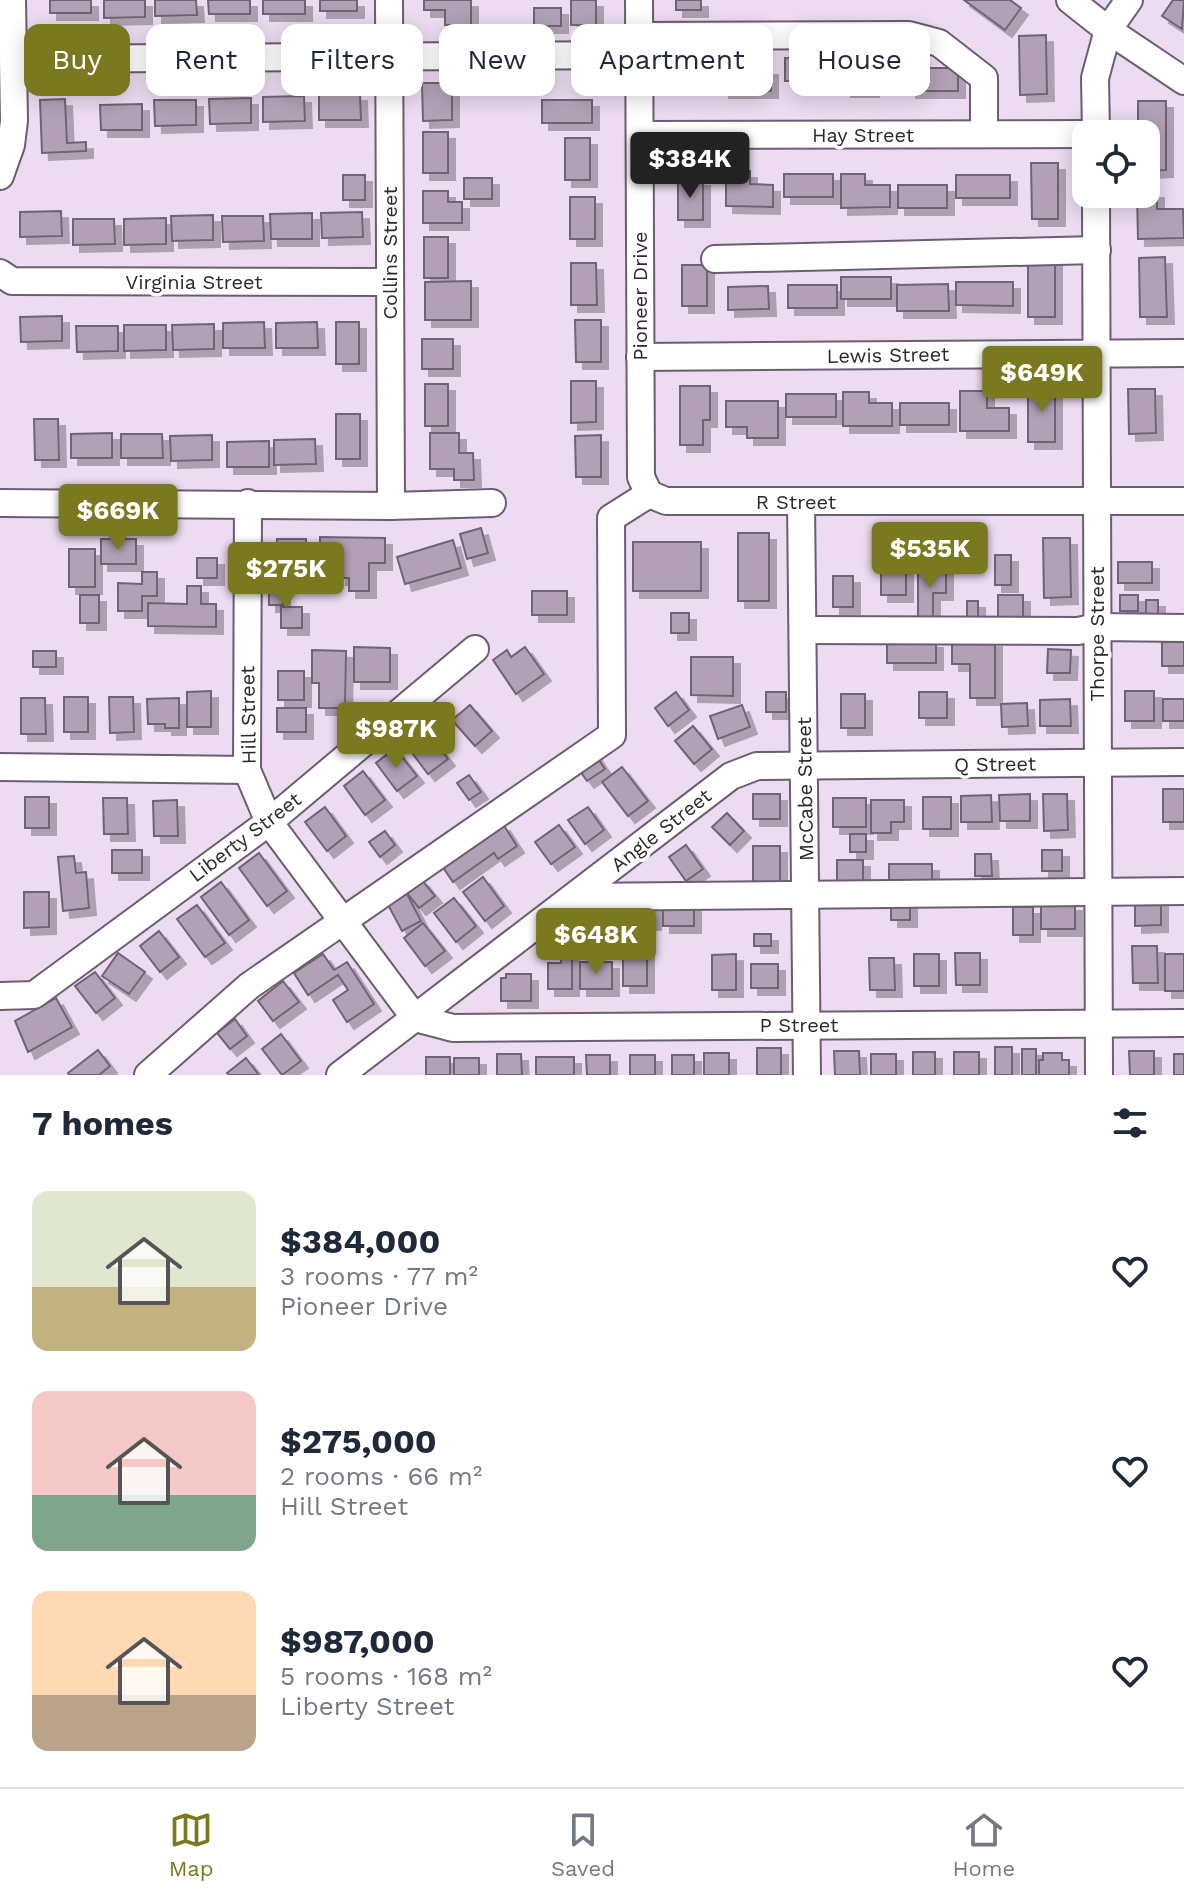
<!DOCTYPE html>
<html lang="en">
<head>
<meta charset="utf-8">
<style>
  :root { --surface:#fff; --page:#f2f2f3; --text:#1f2937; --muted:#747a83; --line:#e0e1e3; --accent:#7b7920 }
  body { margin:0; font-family:"Work Sans",sans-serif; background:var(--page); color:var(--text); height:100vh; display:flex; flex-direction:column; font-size:30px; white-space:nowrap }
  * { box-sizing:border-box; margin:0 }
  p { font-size:26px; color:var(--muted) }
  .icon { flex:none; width:44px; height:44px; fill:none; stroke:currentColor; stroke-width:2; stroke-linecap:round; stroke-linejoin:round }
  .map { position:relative; height:1075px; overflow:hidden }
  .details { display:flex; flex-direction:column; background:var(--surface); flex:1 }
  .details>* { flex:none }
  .hud { position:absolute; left:24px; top:24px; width:1136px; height:72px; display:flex; gap:16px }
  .tools { position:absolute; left:1072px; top:120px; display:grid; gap:16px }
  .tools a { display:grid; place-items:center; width:88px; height:88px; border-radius:16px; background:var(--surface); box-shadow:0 4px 20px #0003; font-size:40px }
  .price { position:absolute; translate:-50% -68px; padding:0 18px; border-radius:8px; background:var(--accent); color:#fff; font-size:26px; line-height:52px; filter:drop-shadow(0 2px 4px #0008) }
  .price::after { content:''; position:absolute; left:50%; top:48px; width:24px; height:18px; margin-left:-12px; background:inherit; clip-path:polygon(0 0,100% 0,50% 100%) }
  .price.active { background:#222; color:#fff }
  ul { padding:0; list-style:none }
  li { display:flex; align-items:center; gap:24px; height:200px; padding:0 32px }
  li span { display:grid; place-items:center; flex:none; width:224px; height:160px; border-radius:16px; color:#555 }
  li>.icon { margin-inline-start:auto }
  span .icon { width:96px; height:96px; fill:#fffc; stroke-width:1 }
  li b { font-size:34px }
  h2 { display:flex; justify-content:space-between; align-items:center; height:96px; padding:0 32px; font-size:34px }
  .pill { padding:0 28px; border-radius:16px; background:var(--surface); box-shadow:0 4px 20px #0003; font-size:28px; line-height:72px }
  .pill.active { background:var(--accent); color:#fff }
  .dock { display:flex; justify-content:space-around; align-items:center; height:112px; border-top:2px solid var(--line); background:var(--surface); font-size:22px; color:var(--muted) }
  .dock a { display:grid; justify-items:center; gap:4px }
  .dock .active { color:var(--accent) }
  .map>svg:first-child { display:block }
</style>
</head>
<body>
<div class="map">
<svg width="1184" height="1075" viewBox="0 0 1184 1075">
  <defs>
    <filter id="shadow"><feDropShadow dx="7" dy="7" stdDeviation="0" flood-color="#0004"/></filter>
  </defs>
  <rect width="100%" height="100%" fill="#ecdbf1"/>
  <g fill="#b2a1b6" stroke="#716275" stroke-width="2" filter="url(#shadow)">
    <rect x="50" y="0" width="41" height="13"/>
    <polygon points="104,0 145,0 145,17 104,18"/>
    <polygon points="155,0 196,0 197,15 155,16"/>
    <polygon points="208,0 250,0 250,14 209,14"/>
    <rect x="263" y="0" width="42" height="14"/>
    <rect x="320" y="0" width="37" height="11"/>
    <polygon points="424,0 471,0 471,25 445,25 445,10 424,10"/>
    <rect x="571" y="0" width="25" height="25"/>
    <rect x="676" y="0" width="25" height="10"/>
    <polygon points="964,0 1010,0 1021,8 1005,30"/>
    <polygon points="1173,0 1184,0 1182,29 1162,16"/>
    <rect x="534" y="8" width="27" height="18"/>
    <polygon points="1046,35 1047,94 1020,95 1019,36"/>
    <polygon points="680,38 704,38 705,88 680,88"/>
    <polygon points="844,51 894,51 894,74 872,74 872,90 844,90"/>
    <rect x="785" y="58" width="49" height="23"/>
    <rect x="722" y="68" width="49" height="23"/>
    <rect x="909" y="68" width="49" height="23"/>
    <polygon points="422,83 452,83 452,120 423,121"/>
    <polygon points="360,94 361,120 319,120 319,95"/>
    <polygon points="304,96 305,121 263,122 263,97"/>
    <polygon points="251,98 251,123 210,124 209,99"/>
    <polygon points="65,99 67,143 86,142 86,151 42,153 40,100"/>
    <polygon points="154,100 196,100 196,125 155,126"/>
    <rect x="542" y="100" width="50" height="23"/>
    <polygon points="1138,101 1166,101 1166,170 1146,171 1146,134 1131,134 1131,122 1138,122"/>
    <polygon points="142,104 142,130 101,130 100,105"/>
    <rect x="423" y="132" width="25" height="41"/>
    <rect x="565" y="138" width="25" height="42"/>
    <polygon points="1031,163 1058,163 1058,219 1032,219"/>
    <polygon points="726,171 750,171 750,184 773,185 773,207 726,206"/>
    <rect x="784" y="174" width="49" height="23"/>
    <polygon points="841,174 865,174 865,185 890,185 890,207 841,208"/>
    <rect x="343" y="175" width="22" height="25"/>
    <rect x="956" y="175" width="54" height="23"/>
    <rect x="464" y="178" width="28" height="21"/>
    <rect x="678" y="179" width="25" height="41"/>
    <rect x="898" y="185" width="49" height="23"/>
    <polygon points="423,191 448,191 448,202 462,202 462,223 423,223"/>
    <polygon points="1146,191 1157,191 1157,209 1183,209 1184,238 1138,239 1137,194 1146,194"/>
    <rect x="570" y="197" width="25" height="42"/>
    <polygon points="61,211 62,236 20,237 20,212"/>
    <polygon points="362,212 363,237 322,238 321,213"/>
    <polygon points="312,213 312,239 271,239 270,214"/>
    <polygon points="213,215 213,240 172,241 171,216"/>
    <polygon points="222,216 263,216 264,241 223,242"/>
    <polygon points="166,218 166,244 124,245 124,219"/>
    <polygon points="73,219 114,219 115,244 73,245"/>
    <rect x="424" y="237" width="24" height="41"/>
    <rect x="1028" y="257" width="27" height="60"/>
    <polygon points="1165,257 1167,317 1140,317 1139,258"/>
    <polygon points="571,263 596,263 597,305 571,305"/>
    <rect x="682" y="265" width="25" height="41"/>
    <rect x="841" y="277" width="50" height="22"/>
    <polygon points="471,281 471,320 425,320 425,282"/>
    <polygon points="956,282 1013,282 1013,306 956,305"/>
    <polygon points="948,284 949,311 897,311 897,285"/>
    <rect x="788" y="285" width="49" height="23"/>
    <polygon points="768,286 769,309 728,310 728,287"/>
    <polygon points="62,316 62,341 21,342 20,317"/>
    <polygon points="575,320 601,320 601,362 576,362"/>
    <polygon points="264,322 265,348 223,348 223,323"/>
    <polygon points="317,322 318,348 276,348 276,323"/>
    <rect x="336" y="322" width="23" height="42"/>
    <polygon points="214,324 214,349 173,350 172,325"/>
    <polygon points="124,325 166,325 166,350 124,351"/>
    <polygon points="76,326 118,326 118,351 77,352"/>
    <rect x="422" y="339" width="31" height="30"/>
    <polygon points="571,381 596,381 596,422 571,423"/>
    <rect x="425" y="384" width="23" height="42"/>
    <polygon points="680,386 710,386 710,420 703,420 703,445 680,445"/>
    <rect x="1028" y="386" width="27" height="56"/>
    <polygon points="1128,389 1155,389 1156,433 1129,434"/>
    <polygon points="960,391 987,391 987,408 1009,408 1009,431 960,431"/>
    <polygon points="843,392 869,392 869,403 892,403 892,426 843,426"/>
    <rect x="786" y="394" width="50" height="23"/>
    <polygon points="726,401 778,401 778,438 747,438 747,427 726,427"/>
    <rect x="900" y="403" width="49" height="22"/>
    <rect x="336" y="414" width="24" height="45"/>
    <polygon points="34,419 58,419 59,460 35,460"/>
    <polygon points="112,433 112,458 71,458 71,434"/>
    <polygon points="430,433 459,433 459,453 473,453 474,480 454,480 454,469 430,469"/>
    <polygon points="121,434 162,434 163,458 121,458"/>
    <polygon points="212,435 212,460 171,461 170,436"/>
    <polygon points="601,435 601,477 576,477 575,436"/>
    <polygon points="315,439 316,464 274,465 274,440"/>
    <polygon points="269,441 269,467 227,467 227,442"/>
    <polygon points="481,528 488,553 467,559 460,534"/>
    <rect x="951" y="531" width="25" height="30"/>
    <rect x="738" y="533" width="31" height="68"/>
    <polygon points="320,537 385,538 385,563 369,563 369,591 349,591 349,578 339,578 339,560 320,560"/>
    <polygon points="1043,538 1070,538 1071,597 1044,598"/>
    <rect x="101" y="539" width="35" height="25"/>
    <rect x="277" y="539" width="29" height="44"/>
    <polygon points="453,540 461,568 405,584 397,557"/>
    <rect x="633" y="542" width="68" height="49"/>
    <rect x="881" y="545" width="25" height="50"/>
    <rect x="69" y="549" width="26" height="38"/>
    <rect x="995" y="555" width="16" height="30"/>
    <rect x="197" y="558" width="20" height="20"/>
    <rect x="1118" y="562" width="34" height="21"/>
    <polygon points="918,568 946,568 946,593 933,593 933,620 918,620"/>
    <polygon points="142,572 157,572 157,596 142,596 142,611 118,611 118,583 142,584"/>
    <rect x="833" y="576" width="20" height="31"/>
    <polygon points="187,586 201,586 201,604 216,604 216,627 148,626 148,603 187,604"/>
    <polygon points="269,588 283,588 283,607 302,607 302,628 281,628 281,605 269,605"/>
    <rect x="532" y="591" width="35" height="24"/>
    <rect x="80" y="595" width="19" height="28"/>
    <rect x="998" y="595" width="25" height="27"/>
    <rect x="1120" y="595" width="18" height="16"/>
    <rect x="1146" y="600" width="12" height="23"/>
    <rect x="967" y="601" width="11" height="17"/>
    <rect x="671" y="613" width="18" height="20"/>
    <polygon points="995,640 995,698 970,698 970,664 952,664 952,641"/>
    <rect x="887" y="641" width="49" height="22"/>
    <rect x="1162" y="642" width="22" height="24"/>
    <polygon points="354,647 390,648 390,682 354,682"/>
    <polygon points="525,647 544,674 516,694 493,660 507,650 511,657"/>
    <polygon points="1048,649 1071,650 1070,673 1047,673"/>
    <polygon points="312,650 346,651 345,708 319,708 319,683 312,683"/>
    <rect x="33" y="651" width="23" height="16"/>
    <polygon points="691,657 733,657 733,696 691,695"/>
    <rect x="278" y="671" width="26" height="29"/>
    <polygon points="211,691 211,727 187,727 187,692"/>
    <rect x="1125" y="691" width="29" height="30"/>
    <polygon points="676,692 689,710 668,726 655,708"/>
    <rect x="766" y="692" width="20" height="20"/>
    <rect x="919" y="692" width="28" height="26"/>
    <rect x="841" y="694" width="24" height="34"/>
    <rect x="64" y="697" width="24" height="35"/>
    <polygon points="109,697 133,697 134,732 110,733"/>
    <polygon points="21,698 45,698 46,734 21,734"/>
    <polygon points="179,698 179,728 165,728 165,724 148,724 147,699"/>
    <polygon points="1070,699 1071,726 1040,726 1040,700"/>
    <rect x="1163" y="699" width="21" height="22"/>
    <polygon points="1027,703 1028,726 1002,727 1001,704"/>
    <polygon points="470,705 492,731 475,746 452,720"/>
    <polygon points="742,705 750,727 718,739 710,716"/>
    <rect x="277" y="708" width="29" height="24"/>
    <polygon points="693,726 712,749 694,764 675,741"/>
    <polygon points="426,730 448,759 428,774 406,745"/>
    <polygon points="395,748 417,776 397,791 376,763"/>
    <polygon points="593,751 605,769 587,781 575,764"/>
    <polygon points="622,767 648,801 628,816 602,782"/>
    <polygon points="363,771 385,800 365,815 344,786"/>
    <polygon points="469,775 481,792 469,800 457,783"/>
    <rect x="1163" y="789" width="21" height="33"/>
    <rect x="753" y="794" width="27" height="25"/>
    <polygon points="1030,794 1030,821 1000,821 999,795"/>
    <polygon points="1043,794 1067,794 1068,830 1044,831"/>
    <polygon points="991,795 992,822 961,822 961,796"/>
    <rect x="25" y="797" width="24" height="31"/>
    <rect x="923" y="797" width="28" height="32"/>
    <polygon points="103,798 127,798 128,834 104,834"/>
    <rect x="833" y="798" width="33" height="29"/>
    <polygon points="177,800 178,836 154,836 153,801"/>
    <polygon points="871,800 904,800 904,822 891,822 891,833 871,833"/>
    <polygon points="325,807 346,836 327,851 305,822"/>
    <polygon points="588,807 604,830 585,844 568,820"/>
    <polygon points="727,813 744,831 730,845 712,827"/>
    <polygon points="503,824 517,846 498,859 494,853 453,882 442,866"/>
    <polygon points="559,825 575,847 551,864 535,842"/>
    <polygon points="385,831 395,845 380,857 369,842"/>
    <rect x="850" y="834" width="16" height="18"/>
    <polygon points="686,845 703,869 686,881 669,857"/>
    <rect x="753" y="846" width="27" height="38"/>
    <rect x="112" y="850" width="30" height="23"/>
    <rect x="1042" y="850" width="20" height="21"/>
    <polygon points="259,853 287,891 267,906 239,868"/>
    <polygon points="975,854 991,854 992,876 975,876"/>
    <polygon points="74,856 76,873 86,872 89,908 63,911 58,857"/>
    <rect x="837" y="860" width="26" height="23"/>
    <rect x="889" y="864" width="43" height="21"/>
    <polygon points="483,877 504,906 485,921 463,892"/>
    <polygon points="422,880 435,896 419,908 406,892"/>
    <polygon points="221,882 249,920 229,935 201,897"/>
    <polygon points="24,892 49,892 49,927 24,928"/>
    <polygon points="406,892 421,921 402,931 387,903"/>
    <polygon points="454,898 476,926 456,942 434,913"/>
    <polygon points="1135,900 1161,900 1161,925 1135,926"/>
    <rect x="891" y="902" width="19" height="18"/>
    <rect x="621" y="903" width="33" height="20"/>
    <rect x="1041" y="904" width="34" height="25"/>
    <polygon points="197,905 225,943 205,957 177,919"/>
    <rect x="663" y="905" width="31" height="21"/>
    <rect x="1013" y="907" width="20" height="28"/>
    <rect x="578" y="917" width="20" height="19"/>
    <polygon points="423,923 445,951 425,966 404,938"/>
    <polygon points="159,931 179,957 160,972 140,946"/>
    <rect x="754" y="934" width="17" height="12"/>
    <polygon points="1132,946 1157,946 1158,983 1133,983"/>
    <polygon points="647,950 647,986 623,986 623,951"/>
    <polygon points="561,952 572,952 572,989 548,989 548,963 561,963"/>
    <polygon points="118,953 145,972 129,994 102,976"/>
    <polygon points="955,953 980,953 980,985 956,985"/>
    <polygon points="323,954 334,970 347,962 374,1004 347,1022 333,1000 348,990 338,975 308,995 294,973"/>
    <polygon points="736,954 736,990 712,990 712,955"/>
    <rect x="914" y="954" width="25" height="32"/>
    <rect x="1165" y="954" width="19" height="37"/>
    <polygon points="869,958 894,958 895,990 870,990"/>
    <rect x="580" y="962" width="32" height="27"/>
    <rect x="751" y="964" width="27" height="24"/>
    <polygon points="95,972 115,998 96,1013 75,986"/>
    <polygon points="506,974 531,974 531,1001 501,1001 501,978 506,978"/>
    <polygon points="283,981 299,1002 273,1021 258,1001"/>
    <polygon points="56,998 72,1027 28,1052 15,1021"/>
    <polygon points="235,1019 247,1036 230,1049 217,1033"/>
    <polygon points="281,1034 301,1061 282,1075 262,1049"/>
    <rect x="995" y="1047" width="17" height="28"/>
    <rect x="757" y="1048" width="24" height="27"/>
    <rect x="1022" y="1049" width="14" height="26"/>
    <polygon points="98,1050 110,1066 99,1075 69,1075 68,1073"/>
    <polygon points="834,1051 859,1051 860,1075 835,1075"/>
    <polygon points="1129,1051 1154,1051 1154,1075 1130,1075"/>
    <rect x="913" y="1052" width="22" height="23"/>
    <rect x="954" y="1052" width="25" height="23"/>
    <rect x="704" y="1053" width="25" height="22"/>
    <polygon points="1043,1053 1062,1053 1062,1060 1069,1060 1069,1075 1039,1075 1039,1060 1043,1060"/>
    <polygon points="497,1054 521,1054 522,1075 497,1075"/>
    <rect x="871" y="1054" width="25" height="21"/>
    <rect x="1174" y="1054" width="10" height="21"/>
    <polygon points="586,1055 610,1055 610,1075 587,1075"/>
    <rect x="630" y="1055" width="25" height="20"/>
    <rect x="672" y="1055" width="22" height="20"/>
    <rect x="426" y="1057" width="24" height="18"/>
    <rect x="536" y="1057" width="38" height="18"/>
    <polygon points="246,1058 259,1075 229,1075 227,1073"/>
    <rect x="454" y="1058" width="25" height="17"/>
  </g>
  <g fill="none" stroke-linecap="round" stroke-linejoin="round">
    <g stroke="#6c5d70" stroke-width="30">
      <g id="minor">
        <polyline points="389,0 391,506"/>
        <polyline points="639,0 641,477 649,494"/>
        <polyline points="1070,0 1108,30 1184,81"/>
        <polyline points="639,36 909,35 939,43 984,78 984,134"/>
        <polyline points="14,59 639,55"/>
        <polyline points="1096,134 1095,78 1108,30 1129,0"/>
        <polyline points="640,135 1086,134"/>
        <polyline points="0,176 11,145 14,121 12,0"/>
        <polyline points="1096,194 1099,1075"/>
        <polyline points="715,259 1097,250"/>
        <polyline points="0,273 12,281 390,282"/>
        <polyline points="640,357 1184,353"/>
        <polyline points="649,494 666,501 1184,501"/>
        <polyline points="801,502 807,1075"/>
        <polyline points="0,503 391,506 492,503"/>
        <polyline points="248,503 247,770 269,822 415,1018 453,1028 1184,1023"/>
        <polyline points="803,630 1078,631 1097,627 1184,628"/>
        <polyline points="0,767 247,770"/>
        <polyline points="575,897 1184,891"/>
        <polyline points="0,996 34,995 269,822 475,649"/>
        <polyline points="148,1075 249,986 612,735 611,518 649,494"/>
        <polyline points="340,1075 731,776 757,766 1184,762"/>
      </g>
    </g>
    <use href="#minor" stroke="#fff" stroke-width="26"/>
  </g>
  <g text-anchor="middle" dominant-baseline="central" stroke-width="7" stroke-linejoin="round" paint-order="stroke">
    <g font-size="20" fill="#2d262f" stroke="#fff">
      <text x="863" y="135">Hay Street</text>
      <text transform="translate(390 253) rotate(-90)">Collins Street</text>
      <text x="194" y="282">Virginia Street</text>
      <text transform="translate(640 296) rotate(-90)">Pioneer Drive</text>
      <text transform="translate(888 355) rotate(-1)">Lewis Street</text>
      <text x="796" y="502">R Street</text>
      <text transform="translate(1097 634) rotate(-90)">Thorpe Street</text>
      <text transform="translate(248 715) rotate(-91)">Hill Street</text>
      <text transform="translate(995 764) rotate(-1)">Q Street</text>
      <text transform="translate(805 789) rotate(-91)">McCabe Street</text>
      <text transform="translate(661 830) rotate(-38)">Angle Street</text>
      <text transform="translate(245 837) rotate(-37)">Liberty Street</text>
      <text x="799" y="1025">P Street</text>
    </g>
  </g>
</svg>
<div class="tools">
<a><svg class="icon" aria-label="locate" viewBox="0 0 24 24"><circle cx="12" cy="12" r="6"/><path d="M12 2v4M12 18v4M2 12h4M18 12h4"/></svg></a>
</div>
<b class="price active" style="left:690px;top:200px">$384K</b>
<b class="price" style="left:1042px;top:414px">$649K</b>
<b class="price" style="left:118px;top:552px">$669K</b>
<b class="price" style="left:930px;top:590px">$535K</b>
<b class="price" style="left:286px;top:610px">$275K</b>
<b class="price" style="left:396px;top:770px">$987K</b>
<b class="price" style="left:596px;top:976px">$648K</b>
<div class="hud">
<a class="pill active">Buy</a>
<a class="pill">Rent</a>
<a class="pill">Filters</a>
<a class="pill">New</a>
<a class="pill">Apartment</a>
<a class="pill">House</a>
</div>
</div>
<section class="details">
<h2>7 homes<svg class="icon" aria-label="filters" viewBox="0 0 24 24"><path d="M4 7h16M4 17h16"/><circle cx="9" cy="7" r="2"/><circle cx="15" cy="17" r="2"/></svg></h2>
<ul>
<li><span style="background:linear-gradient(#dfe7d0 60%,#c2b280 0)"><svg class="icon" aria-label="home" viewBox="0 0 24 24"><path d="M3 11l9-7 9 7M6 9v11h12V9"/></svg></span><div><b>$384,000</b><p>3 rooms · 77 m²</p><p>Pioneer Drive</p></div><svg class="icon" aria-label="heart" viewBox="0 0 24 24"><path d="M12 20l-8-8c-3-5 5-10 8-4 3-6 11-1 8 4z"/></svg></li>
<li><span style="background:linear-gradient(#f6c9c9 65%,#7fa58c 0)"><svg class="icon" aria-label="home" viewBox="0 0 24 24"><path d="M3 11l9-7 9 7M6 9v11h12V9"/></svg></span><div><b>$275,000</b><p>2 rooms · 66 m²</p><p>Hill Street</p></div><svg class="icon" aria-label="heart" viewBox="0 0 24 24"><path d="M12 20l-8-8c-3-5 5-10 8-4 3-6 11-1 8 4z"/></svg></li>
<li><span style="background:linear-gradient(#ffd9b3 65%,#b9a48a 0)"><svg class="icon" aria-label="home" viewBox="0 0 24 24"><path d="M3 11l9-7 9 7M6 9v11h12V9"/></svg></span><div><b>$987,000</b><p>5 rooms · 168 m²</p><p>Liberty Street</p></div><svg class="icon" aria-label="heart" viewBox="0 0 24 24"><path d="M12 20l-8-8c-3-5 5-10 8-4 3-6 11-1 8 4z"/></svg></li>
</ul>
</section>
<nav class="dock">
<a class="active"><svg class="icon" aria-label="map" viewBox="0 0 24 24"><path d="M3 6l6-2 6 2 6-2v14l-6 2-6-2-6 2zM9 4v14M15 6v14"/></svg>Map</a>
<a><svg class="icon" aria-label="saved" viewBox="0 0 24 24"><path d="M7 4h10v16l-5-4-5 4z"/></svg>Saved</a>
<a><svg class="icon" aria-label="home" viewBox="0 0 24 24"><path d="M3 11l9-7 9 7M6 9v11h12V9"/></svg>Home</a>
</nav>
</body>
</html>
